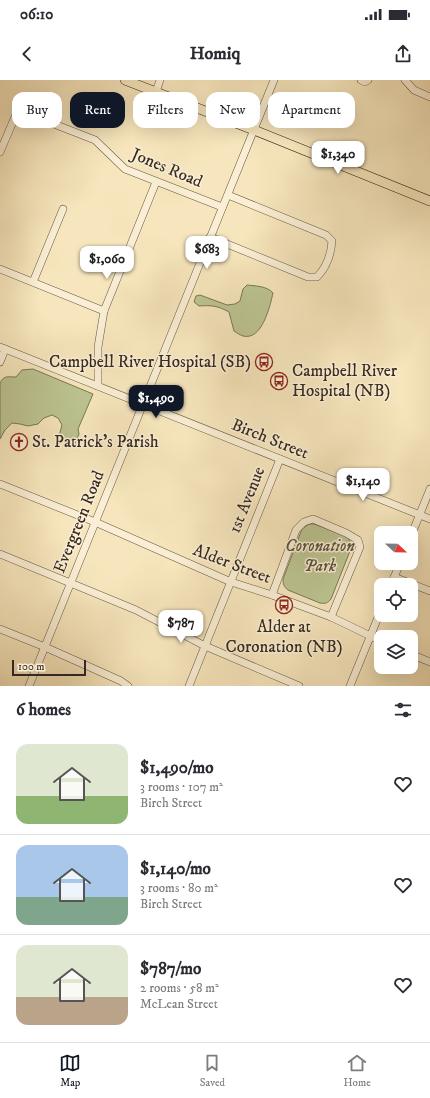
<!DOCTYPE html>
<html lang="en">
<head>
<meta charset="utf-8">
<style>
  :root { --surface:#fff; --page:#f2f2f3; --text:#2b2b33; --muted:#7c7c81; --line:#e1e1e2; --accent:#111827 }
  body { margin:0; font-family:"IM FELL DW Pica",serif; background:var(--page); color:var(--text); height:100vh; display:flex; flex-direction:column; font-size:15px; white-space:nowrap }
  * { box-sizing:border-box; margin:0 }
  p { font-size:13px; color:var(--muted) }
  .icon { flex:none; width:22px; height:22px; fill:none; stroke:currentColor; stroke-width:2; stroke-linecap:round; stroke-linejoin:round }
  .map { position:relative; height:606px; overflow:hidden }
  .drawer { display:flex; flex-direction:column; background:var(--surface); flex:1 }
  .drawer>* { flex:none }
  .top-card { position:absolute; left:12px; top:12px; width:406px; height:36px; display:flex; gap:8px }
  .needle { width:26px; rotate:112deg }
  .controls { position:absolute; left:374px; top:446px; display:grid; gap:8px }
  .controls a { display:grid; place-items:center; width:44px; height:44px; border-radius:8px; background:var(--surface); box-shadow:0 4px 16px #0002; font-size:20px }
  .scale { position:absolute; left:12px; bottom:10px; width:74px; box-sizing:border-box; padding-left:4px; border:2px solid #352921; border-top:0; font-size:11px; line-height:14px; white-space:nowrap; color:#352921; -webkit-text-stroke:3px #faefd4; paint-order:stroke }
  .price { position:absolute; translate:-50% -34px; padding:0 9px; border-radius:8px; background:#fff; color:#222; font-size:13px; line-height:26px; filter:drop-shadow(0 1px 2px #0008) }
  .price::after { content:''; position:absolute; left:50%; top:24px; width:12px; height:9px; margin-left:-6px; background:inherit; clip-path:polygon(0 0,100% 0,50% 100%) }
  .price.active { background:var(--accent); color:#fff }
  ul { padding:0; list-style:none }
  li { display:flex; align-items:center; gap:12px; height:100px; padding:0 16px }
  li+li { border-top:1px solid var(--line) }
  li span { display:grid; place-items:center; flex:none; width:112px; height:80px; border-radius:12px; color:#555 }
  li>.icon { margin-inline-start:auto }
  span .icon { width:48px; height:48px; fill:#fffc; stroke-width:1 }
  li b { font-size:17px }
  h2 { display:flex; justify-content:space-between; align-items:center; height:48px; padding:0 16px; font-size:17px }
  .tag { padding:0 14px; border-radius:12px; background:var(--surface); box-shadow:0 4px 16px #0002; font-size:14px; line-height:36px }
  .tag.active { background:var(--accent); color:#fff }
  .status { display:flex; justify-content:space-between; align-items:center; height:28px; padding:0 20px; background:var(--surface); direction:ltr }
  .status svg { height:11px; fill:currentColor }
  header { display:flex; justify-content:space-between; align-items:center; height:52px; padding:0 16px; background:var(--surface); font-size:18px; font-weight:700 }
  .tab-bar { display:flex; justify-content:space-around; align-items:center; height:56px; border-top:1px solid var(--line); background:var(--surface); font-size:11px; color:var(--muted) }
  .tab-bar a { display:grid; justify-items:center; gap:2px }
  .tab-bar .active { color:var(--accent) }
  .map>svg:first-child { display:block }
</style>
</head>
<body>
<div class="status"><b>06:10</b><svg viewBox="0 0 49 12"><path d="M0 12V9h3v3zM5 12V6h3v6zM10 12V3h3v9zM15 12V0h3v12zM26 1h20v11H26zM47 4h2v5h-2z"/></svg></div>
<header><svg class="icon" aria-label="back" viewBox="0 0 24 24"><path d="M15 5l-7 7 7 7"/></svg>Homiq<svg class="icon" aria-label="share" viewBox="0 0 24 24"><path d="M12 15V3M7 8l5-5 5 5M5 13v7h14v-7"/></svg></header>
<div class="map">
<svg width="430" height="606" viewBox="0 0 430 606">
  <rect width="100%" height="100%" fill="#f7e6bd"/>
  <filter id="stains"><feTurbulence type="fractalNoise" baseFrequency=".005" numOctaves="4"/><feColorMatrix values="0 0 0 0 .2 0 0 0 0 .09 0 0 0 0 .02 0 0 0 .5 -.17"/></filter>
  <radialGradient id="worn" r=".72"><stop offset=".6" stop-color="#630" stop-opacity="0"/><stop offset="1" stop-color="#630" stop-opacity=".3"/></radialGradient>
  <g fill="#bcc592" stroke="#78775a">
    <path d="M247 205C256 206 267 206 273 213 270 226 262 261 243 256 240 255 237 253 234 251L229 232C218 226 212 225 199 226L194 222 196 216 200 215 227 225 235 224 240 221 243 209Z"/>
    <path d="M33 289 93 314 78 349 79 354 74 366 67 365 59 356 62 345 58 338 52 335 44 338 38 344 28 346 20 344 12 343 5 350 0 359V303C4 295 8 297 16 297L22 290Z"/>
    <path d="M309 444H314L346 456C350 460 352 465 350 471L331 519C328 523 325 524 320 523L288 510C284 507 283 504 283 499L302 449Z"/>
  </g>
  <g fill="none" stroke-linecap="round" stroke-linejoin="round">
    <g stroke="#665848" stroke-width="8">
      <g id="minor">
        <polyline points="361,0 365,2 368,0"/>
        <polyline points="405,0 414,10 430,17"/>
        <polyline points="156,12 160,0"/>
        <polyline points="0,72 18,30 95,60 125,89 222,127"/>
        <path d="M210 157 308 197H317C326 188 331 174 332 161L326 155 228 115"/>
        <polyline points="0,189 104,231"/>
        <polyline points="33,202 63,129"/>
        <polyline points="0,267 430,439"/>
        <polyline points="0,282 5,269"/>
        <polyline points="98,306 98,267 104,231 156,102"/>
        <polyline points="0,404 95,442 231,502 272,515 331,537 381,561"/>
        <polyline points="411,456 430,409"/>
        <polyline points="0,474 136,530 205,566 299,606"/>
        <polyline points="394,497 430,511"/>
        <polyline points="391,505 400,483"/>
        <polyline points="272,515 296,450 304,442 313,439 346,453 358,460 360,467 331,537"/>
        <polyline points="0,549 45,567 121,601 128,606"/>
        <polyline points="411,574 430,582"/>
        <polyline points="29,606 274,0"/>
        <polyline points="189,606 280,379"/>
        <polyline points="350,606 381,530"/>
      </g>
    </g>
    <g stroke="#352921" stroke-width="10">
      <polyline id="major" points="125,0 254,50 430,121"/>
    </g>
    <use href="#minor" stroke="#faefd4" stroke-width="7"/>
    <use href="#major" stroke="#f7e6bd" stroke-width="9"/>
  </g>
  <defs>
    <g id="bus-ring" transform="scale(0.9)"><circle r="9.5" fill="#faefd4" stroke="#8f2418" stroke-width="1.5"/><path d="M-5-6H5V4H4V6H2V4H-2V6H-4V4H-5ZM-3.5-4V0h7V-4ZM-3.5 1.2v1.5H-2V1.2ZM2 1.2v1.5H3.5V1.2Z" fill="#8f2418"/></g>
    <g id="church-ring" transform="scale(0.9)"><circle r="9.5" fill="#faefd4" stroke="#8f2418" stroke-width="1.5"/><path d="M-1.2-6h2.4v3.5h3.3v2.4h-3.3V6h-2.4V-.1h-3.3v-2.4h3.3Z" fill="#8f2418"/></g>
  </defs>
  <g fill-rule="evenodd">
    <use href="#bus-ring" x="264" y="282"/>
    <use href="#bus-ring" x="279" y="301"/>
    <use href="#church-ring" x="19" y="362"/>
    <use href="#bus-ring" x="284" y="525"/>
  </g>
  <g text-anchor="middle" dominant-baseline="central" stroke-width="3" stroke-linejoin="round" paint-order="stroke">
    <g font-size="17" fill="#352921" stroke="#faefd4">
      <text transform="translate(167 88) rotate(23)">Jones Road</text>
      <text transform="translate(270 359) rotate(22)">Birch Street</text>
      <text transform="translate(247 420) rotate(-68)">1st Avenue</text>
      <text transform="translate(79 442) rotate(-68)">Evergreen Road</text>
      <text transform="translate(232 484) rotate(21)">Alder Street</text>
    </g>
    <g font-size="17" fill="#352921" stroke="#faefd4" text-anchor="start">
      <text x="251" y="282" text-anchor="end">Campbell River Hospital (SB)</text>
      <text x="292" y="291">Campbell River<tspan x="292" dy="20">Hospital (NB)</tspan></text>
      <text x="32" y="362">St. Patrick's Parish</text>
      <text x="284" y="547" text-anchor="middle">Alder at<tspan x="284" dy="20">Coronation (NB)</tspan></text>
    </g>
    <g font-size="17" font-style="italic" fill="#57503d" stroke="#faefd4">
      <text x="320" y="466">Coronation<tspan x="320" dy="20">Park</tspan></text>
    </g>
  </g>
  <rect width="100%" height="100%" filter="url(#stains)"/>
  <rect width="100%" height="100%" fill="url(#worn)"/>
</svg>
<div class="controls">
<a><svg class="needle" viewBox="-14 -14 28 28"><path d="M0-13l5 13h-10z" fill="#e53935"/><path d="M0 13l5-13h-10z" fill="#7c7c81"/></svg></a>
<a><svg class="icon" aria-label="locate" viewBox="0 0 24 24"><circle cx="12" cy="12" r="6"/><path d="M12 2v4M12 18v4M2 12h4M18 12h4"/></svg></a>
<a><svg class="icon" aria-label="layers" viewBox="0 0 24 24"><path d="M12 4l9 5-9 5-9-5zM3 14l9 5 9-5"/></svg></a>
</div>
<div class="scale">100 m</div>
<b class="price" style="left:338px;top:95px">$1,340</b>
<b class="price" style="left:207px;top:190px">$683</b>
<b class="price" style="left:107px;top:200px">$1,060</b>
<b class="price active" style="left:156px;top:339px">$1,490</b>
<b class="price" style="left:363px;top:422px">$1,140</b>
<b class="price" style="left:181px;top:564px">$787</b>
<div class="top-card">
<a class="tag">Buy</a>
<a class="tag active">Rent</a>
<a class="tag">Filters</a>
<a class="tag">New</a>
<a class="tag">Apartment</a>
</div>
</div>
<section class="drawer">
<h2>6 homes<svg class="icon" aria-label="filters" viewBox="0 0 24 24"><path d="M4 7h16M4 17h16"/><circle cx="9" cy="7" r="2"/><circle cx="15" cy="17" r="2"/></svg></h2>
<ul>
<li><span style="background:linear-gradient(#dfe7d0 65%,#8fb573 0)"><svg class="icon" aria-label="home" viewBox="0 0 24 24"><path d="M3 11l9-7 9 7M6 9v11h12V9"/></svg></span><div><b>$1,490/mo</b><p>3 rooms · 107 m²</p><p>Birch Street</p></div><svg class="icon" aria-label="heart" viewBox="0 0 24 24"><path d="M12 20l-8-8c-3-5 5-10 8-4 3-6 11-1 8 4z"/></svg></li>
<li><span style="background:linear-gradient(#a9c7e8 65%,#7fa58c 0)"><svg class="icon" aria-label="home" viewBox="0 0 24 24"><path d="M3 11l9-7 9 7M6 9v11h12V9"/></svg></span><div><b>$1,140/mo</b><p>3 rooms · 80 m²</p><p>Birch Street</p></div><svg class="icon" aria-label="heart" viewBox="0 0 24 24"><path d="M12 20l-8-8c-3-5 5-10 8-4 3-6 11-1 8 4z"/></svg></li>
<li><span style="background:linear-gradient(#dfe7d0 65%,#b9a48a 0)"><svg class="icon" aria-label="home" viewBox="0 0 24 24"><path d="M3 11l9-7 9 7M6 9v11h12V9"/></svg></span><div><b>$787/mo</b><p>2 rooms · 58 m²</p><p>McLean Street</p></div><svg class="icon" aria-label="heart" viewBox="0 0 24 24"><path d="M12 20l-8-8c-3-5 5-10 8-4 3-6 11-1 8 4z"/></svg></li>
</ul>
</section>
<nav class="tab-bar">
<a class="active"><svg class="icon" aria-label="map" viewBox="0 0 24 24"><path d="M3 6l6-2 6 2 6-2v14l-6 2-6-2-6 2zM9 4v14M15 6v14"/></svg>Map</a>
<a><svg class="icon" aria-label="saved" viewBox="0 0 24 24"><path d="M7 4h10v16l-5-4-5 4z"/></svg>Saved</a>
<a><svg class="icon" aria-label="home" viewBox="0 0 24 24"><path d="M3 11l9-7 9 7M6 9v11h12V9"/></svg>Home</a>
</nav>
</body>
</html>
